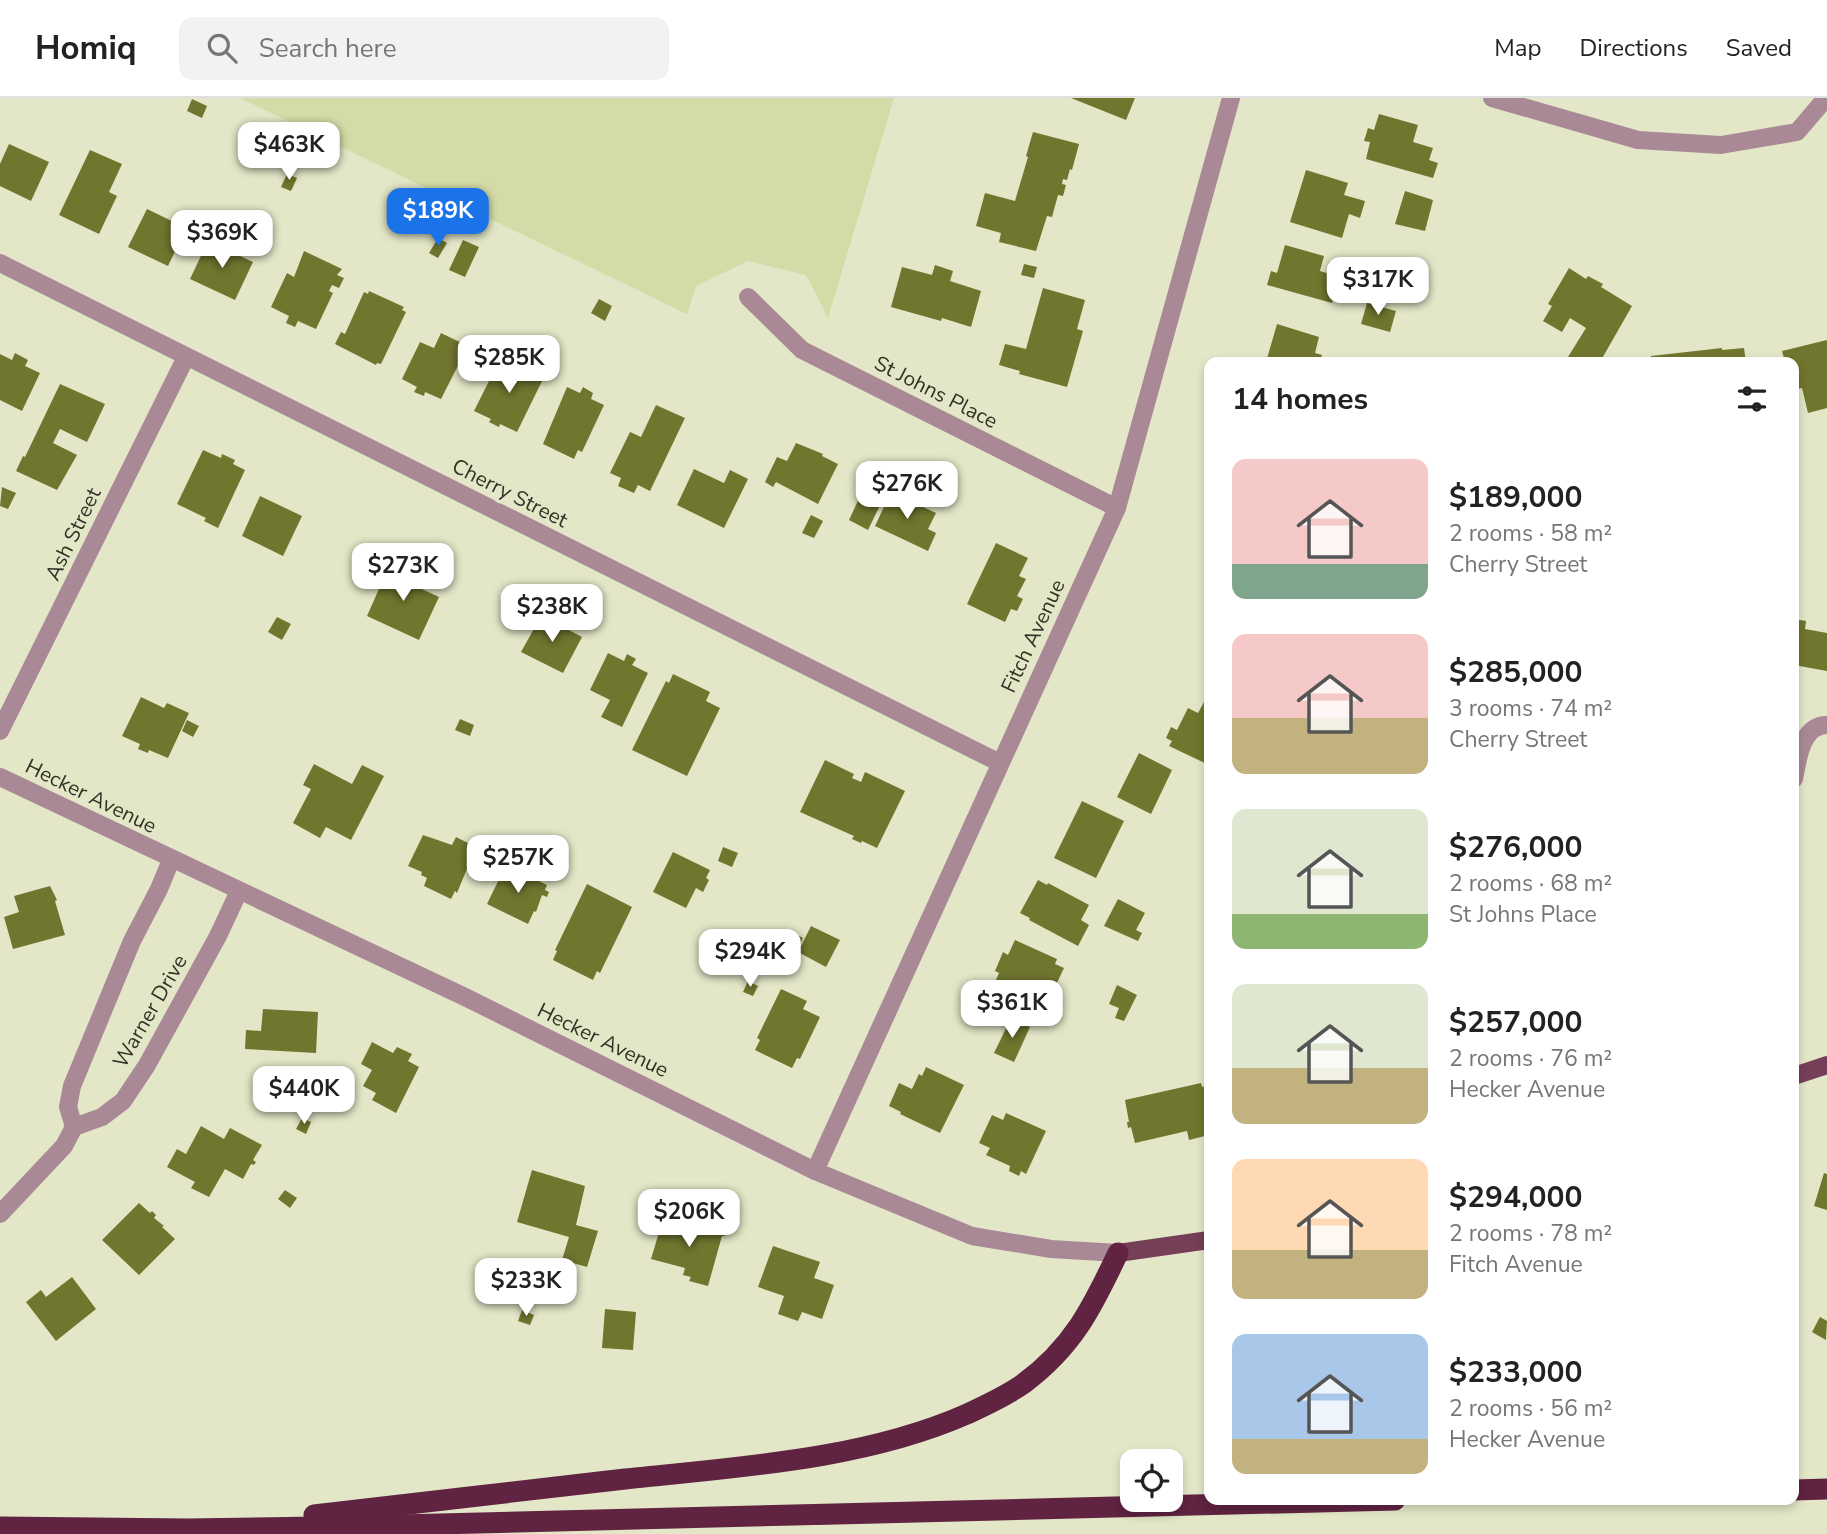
<!DOCTYPE html>
<html lang="en">
<head>
<meta charset="utf-8">
<style>
  :root { --surface:#fff; --page:#f2f2f2; --text:#222; --muted:#767676; --line:#e0e0e0; --accent:#1a73e8 }
  body { margin:0; font-family:"Nunito Sans",sans-serif; background:var(--page); color:var(--text); height:100vh; display:flex; flex-direction:column; font-size:26px; white-space:nowrap }
  * { box-sizing:border-box; margin:0 }
  p { font-size:23px; color:var(--muted) }
  .icon { flex:none; width:38px; height:38px; fill:none; stroke:currentColor; stroke-width:2; stroke-linecap:round; stroke-linejoin:round }
  .map { position:relative; flex:1; overflow:hidden }
  .side { position:absolute; left:1204px; top:259px; width:595px; height:1148px; display:flex; flex-direction:column; background:var(--surface); border-radius:14px; box-shadow:0 4px 10px #0003 }
  .side>* { flex:none }
  .tools { position:absolute; left:1120px; top:1351px; display:grid; gap:14px }
  .tools a { display:grid; place-items:center; width:63px; height:63px; border-radius:14px; background:var(--surface); box-shadow:0 4px 10px #0003; font-size:35px }
  .price { position:absolute; translate:-50% -60px; padding:0 16px; border-radius:14px; background:#fff; color:#222; font-size:23px; line-height:46px; filter:drop-shadow(0 2px 4px #0008) }
  .price::after { content:''; position:absolute; left:50%; top:42px; width:21px; height:16px; margin-left:-10px; background:inherit; clip-path:polygon(0 0,100% 0,50% 100%) }
  .price.on { background:var(--accent); color:#fff }
  ul { padding:0; list-style:none }
  li { display:flex; align-items:center; gap:21px; height:175px; padding:0 28px }
  li span { display:grid; place-items:center; flex:none; width:196px; height:140px; border-radius:14px; color:#555 }
  li>.icon { margin-inline-start:auto }
  span .icon { width:84px; height:84px; fill:#fffc; stroke-width:1 }
  li b { font-size:30px }
  h2 { display:flex; justify-content:space-between; align-items:center; height:84px; padding:0 28px; font-size:30px }
  header { display:flex; align-items:center; gap:42px; box-sizing:border-box; height:98px; padding:0 35px; background:var(--surface); border-bottom:2px solid var(--line) }
  header strong { font-size:33px }
  nav { display:flex; gap:38px; margin-inline-start:auto; font-size:24px }
  .search { width:490px; height:63px; background:var(--page); display:flex; align-items:center; gap:18px; box-sizing:border-box; padding:0 24px; border-radius:14px; color:var(--muted); font-size:26px }
  .map>svg:first-child { display:block }
</style>
</head>
<body>
<header>
<strong>Homiq</strong>
<div class="search"><svg class="icon" aria-label="search" viewBox="0 0 24 24"><circle cx="10" cy="10" r="6"/><path d="M15 15l6 6"/></svg>Search here</div>
<nav><a>Map</a><a>Directions</a><a>Saved</a></nav>
</header>
<div class="map">
<svg width="1827" height="1436" viewBox="0 0 1827 1436">
  <rect width="100%" height="100%" fill="#e3e7c7"/>
  <polygon fill="#d4dba6" points="240,0 894,0 828,220 806,177 748,163 696,188 687,216"/>
  <g fill="#70762e">
    <polygon points="1071,0 1135,0 1126,22"/>
    <polygon points="192,1 207,8 202,20 187,13"/>
    <polygon points="1379,16 1418,27 1413,44 1433,50 1429,62 1438,65 1433,80 1366,61 1370,44 1364,43 1368,30 1374,32"/>
    <polygon points="1033,34 1079,46 1072,72 1070,71 1067,82 1063,81 1062,86 1066,87 1063,98 1058,97 1052,119 1047,118 1036,153 999,144 1001,135 976,128 985,95 1015,103 1028,59 1026,58"/>
    <polygon points="9,46 49,64 31,103 0,88 0,66"/>
    <polygon points="90,52 122,66 109,94 117,98 99,136 59,117"/>
    <polygon points="1306,72 1348,85 1344,97 1365,103 1360,120 1349,116 1342,140 1290,124"/>
    <polygon points="287,76 297,80 291,93 281,89"/>
    <polygon points="1405,93 1433,102 1425,133 1395,126"/>
    <polygon points="147,111 176,125 181,115 191,120 168,168 128,149"/>
    <polygon points="438,140 447,145 438,160 429,155"/>
    <polygon points="463,142 479,149 465,179 449,172"/>
    <polygon points="208,143 253,164 235,202 190,181"/>
    <polygon points="1285,147 1324,158 1320,173 1339,179 1332,205 1267,187 1271,173 1277,175"/>
    <polygon points="304,153 342,171 337,177 344,180 339,190 332,187 329,193 333,195 316,231 298,223 295,229 286,225 289,218 271,209 287,175 294,179"/>
    <polygon points="1024,166 1037,169 1034,180 1021,177"/>
    <polygon points="935,167 953,173 950,183 981,193 971,229 942,220 941,223 891,209 902,169 932,177"/>
    <polygon points="1569,170 1586,181 1588,178 1603,186 1601,189 1632,208 1600,264 1577,264 1568,259 1586,230 1570,220 1562,234 1543,223 1552,208 1548,206"/>
    <polygon points="1043,190 1085,202 1077,231 1083,233 1067,289 1019,276 1020,273 999,267 1005,246 1026,251"/>
    <polygon points="369,193 404,209 402,212 406,214 381,266 377,265 376,267 335,246 341,234 345,236 364,194 368,196"/>
    <polygon points="599,201 612,208 605,223 591,215"/>
    <polygon points="1367,205 1396,213 1390,234 1361,226"/>
    <polygon points="1277,226 1319,239 1315,255 1322,257 1320,264 1266,264"/>
    <polygon points="441,235 468,248 441,301 425,294 424,298 414,294 417,289 402,281 420,244 434,250"/>
    <polygon points="1827,242 1827,310 1808,315 1802,290 1794,292 1794,264 1785,264 1782,253"/>
    <polygon points="1722,250 1722,252 1744,250 1746,264 1651,264 1651,258"/>
    <polygon points="15,255 28,262 25,268 40,275 22,313 0,302 0,256 12,262"/>
    <polygon points="501,259 544,279 517,334 500,326 499,329 489,324 491,321 474,313"/>
    <polygon points="60,286 105,306 87,344 60,331 53,345 77,357 57,392 16,373 23,358 25,359"/>
    <polygon points="567,289 580,295 583,289 593,295 591,301 604,307 582,354 578,352 574,361 543,346"/>
    <polygon points="656,307 685,320 650,393 638,387 634,395 618,388 621,380 610,375 630,334 641,339"/>
    <polygon points="796,345 823,356 822,358 838,366 818,406 776,384 773,389 765,384 777,359 787,363"/>
    <polygon points="203,352 221,360 222,356 235,362 233,366 245,372 218,430 204,423 206,420 177,406"/>
    <polygon points="694,371 724,385 730,372 748,381 724,430 677,407"/>
    <polygon points="2,389 16,395 8,411 0,408"/>
    <polygon points="863,392 883,401 868,432 849,422"/>
    <polygon points="891,394 936,415 928,431 936,435 928,453 875,428"/>
    <polygon points="260,398 302,418 283,458 242,438"/>
    <polygon points="811,417 823,423 814,440 802,435"/>
    <polygon points="996,445 1028,460 1019,478 1026,481 1017,498 1023,501 1017,513 1011,511 1005,524 967,506"/>
    <polygon points="390,466 417,478 413,487 439,499 419,542 367,518"/>
    <polygon points="541,518 555,525 558,520 569,526 567,531 582,539 563,575 521,554"/>
    <polygon points="277,519 291,526 282,542 268,534"/>
    <polygon points="1794,521 1806,523 1805,531 1827,535 1827,573 1794,567"/>
    <polygon points="608,555 624,563 627,556 636,561 632,567 648,575 622,629 601,619 610,602 590,592"/>
    <polygon points="673,576 710,594 706,603 720,610 687,678 632,652 666,583 669,585"/>
    <polygon points="141,599 164,610 167,605 189,615 168,660 149,652 148,655 138,651 140,646 122,638"/>
    <polygon points="1204,604 1209,607 1209,667 1169,648 1172,643 1166,640 1171,629 1177,632 1188,610 1198,615"/>
    <polygon points="460,621 474,627 470,638 455,632"/>
    <polygon points="187,622 199,628 193,639 182,633"/>
    <polygon points="1139,655 1172,672 1151,716 1117,699"/>
    <polygon points="825,662 854,676 852,680 861,684 865,674 905,693 877,750 862,743 861,745 852,741 854,738 800,714"/>
    <polygon points="314,666 352,686 362,667 384,678 351,742 326,729 320,740 293,725 311,691 303,687"/>
    <polygon points="1082,703 1124,723 1096,780 1054,760"/>
    <polygon points="423,737 452,747 456,739 476,749 457,795 455,793 451,801 424,788 427,780 421,777 422,774 408,768"/>
    <polygon points="723,749 738,755 732,769 718,763"/>
    <polygon points="673,754 710,772 706,780 709,782 703,794 696,790 686,810 653,794"/>
    <polygon points="506,767 547,787 545,792 549,794 547,799 542,797 536,814 534,813 528,826 487,806"/>
    <polygon points="1038,782 1047,787 1048,785 1089,807 1081,822 1089,827 1078,848 1029,822 1030,820 1020,815"/>
    <polygon points="587,786 632,809 600,875 597,873 593,882 553,862 557,853 555,852"/>
    <polygon points="50,788 57,802 55,803 65,837 13,851 4,819 19,814 14,798"/>
    <polygon points="1118,801 1145,815 1136,832 1142,835 1138,843 1104,828"/>
    <polygon points="811,828 840,842 826,869 798,854"/>
    <polygon points="795,836 803,840 798,850 790,846"/>
    <polygon points="1015,842 1057,861 1055,866 1064,870 1055,889 1050,886 1049,890 1043,888 1034,907 993,889 999,875 995,873 1003,854 1008,857"/>
    <polygon points="748,883 758,888 753,898 743,894"/>
    <polygon points="1117,887 1137,897 1124,923 1115,920 1119,910 1109,906"/>
    <polygon points="781,891 807,903 803,911 820,919 800,961 797,960 792,970 755,952 760,942 757,940"/>
    <polygon points="263,911 318,914 316,955 245,951 246,932 261,933"/>
    <polygon points="1011,920 1030,929 1014,964 994,955"/>
    <polygon points="372,944 393,955 397,949 412,956 408,963 419,969 396,1015 372,1002 376,995 363,988 372,972 361,966"/>
    <polygon points="926,969 964,987 940,1035 900,1016 901,1014 889,1008 899,985 912,991 919,976 922,978"/>
    <polygon points="1201,985 1202,989 1209,987 1209,1037 1189,1042 1187,1033 1135,1045 1131,1029 1128,1030 1127,1024 1129,1024 1125,1002"/>
    <polygon points="1006,1015 1046,1033 1026,1076 1021,1073 1019,1078 1009,1073 1010,1068 986,1057 990,1050 979,1045 992,1017 1003,1022"/>
    <polygon points="302,1020 311,1024 306,1036 296,1031"/>
    <polygon points="201,1028 224,1041 230,1030 262,1047 253,1062 256,1064 254,1067 251,1066 243,1081 225,1071 209,1099 191,1090 195,1084 167,1069 177,1051 186,1056"/>
    <polygon points="532,1072 585,1088 576,1127 598,1133 587,1169 562,1162 569,1139 517,1124"/>
    <polygon points="1824,1075 1827,1076 1827,1112 1814,1108"/>
    <polygon points="285,1092 297,1100 290,1110 278,1101"/>
    <polygon points="139,1105 150,1115 152,1113 156,1117 154,1120 164,1128 162,1129 175,1141 139,1177 102,1142"/>
    <polygon points="663,1121 708,1133 710,1127 726,1132 725,1138 722,1138 708,1188 689,1183 691,1179 683,1177 685,1170 651,1161"/>
    <polygon points="773,1148 820,1164 814,1180 834,1187 822,1221 802,1214 798,1223 778,1216 784,1198 758,1189"/>
    <polygon points="72,1179 96,1211 56,1243 26,1204 41,1192 46,1199"/>
    <polygon points="605,1211 636,1214 633,1252 602,1250"/>
    <polygon points="522,1212 534,1217 530,1227 518,1223"/>
    <polygon points="1820,1219 1827,1223 1826,1242 1812,1234"/>
  </g>
  <g fill="none" stroke-linecap="round" stroke-linejoin="round">
    <g stroke="#aa8997" stroke-width="18">
      <polyline points="1492,0 1638,42 1721,47 1797,34 1826,0"/>
      <polyline points="0,165 1000,665"/>
      <polyline points="748,199 802,252 1117,410"/>
      <polyline points="0,633 186,259"/>
      <polyline points="0,679 465,899 815,1073 972,1138 1051,1151 1118,1155"/>
      <path d="M1794 681C1798 662 1801 627 1827 627"/>
      <polyline points="74,1029 68,1009 72,988 132,843 159,791 171,762"/>
      <polyline points="815,1073 1117,410 1231,0"/>
      <polyline points="0,1116 64,1048 74,1029 102,1019 123,1003 147,967 218,838 239,793"/>
    </g>
    <g stroke="#753f58" stroke-width="18">
      <polyline points="1794,978 1827,967"/>
      <polyline points="1118,1155 1209,1142"/>
    </g>
    <g stroke="#602342" stroke-width="21">
      <polyline points="1794,1392 1827,1391"/>
      <path d="M314 1417C418 1405 521 1393 625 1381 737 1369 863 1362 967 1316 986 1307 1006 1298 1023 1286 1073 1249 1092 1210 1118 1155"/>
      <polyline points="0,1429 188,1431 318,1429 1395,1402"/>
    </g>
  </g>
  <g text-anchor="middle" dominant-baseline="central" stroke-width="7" stroke-linejoin="round" paint-order="stroke">
    <g font-size="21" fill="#313326" stroke="#e3e7c7">
      <text transform="translate(936 294) rotate(27)">St Johns Place</text>
      <text transform="translate(510 395) rotate(27)">Cherry Street</text>
      <text transform="translate(73 436) rotate(-64)">Ash Street</text>
      <text transform="translate(1033 538) rotate(-65)">Fitch Avenue</text>
      <text transform="translate(91 698) rotate(26)">Hecker Avenue</text>
      <text transform="translate(150 913) rotate(-60)">Warner Drive</text>
      <text transform="translate(603 942) rotate(26)">Hecker Avenue</text>
    </g>
  </g>
</svg>
<div class="tools">
<a><svg class="icon" aria-label="locate" viewBox="0 0 24 24"><circle cx="12" cy="12" r="6"/><path d="M12 2v4M12 18v4M2 12h4M18 12h4"/></svg></a>
</div>
<b class="price" style="left:289px;top:84px">$463K</b>
<b class="price on" style="left:438px;top:150px">$189K</b>
<b class="price" style="left:222px;top:172px">$369K</b>
<b class="price" style="left:1378px;top:219px">$317K</b>
<b class="price" style="left:509px;top:297px">$285K</b>
<b class="price" style="left:907px;top:423px">$276K</b>
<b class="price" style="left:403px;top:505px">$273K</b>
<b class="price" style="left:552px;top:546px">$238K</b>
<b class="price" style="left:518px;top:797px">$257K</b>
<b class="price" style="left:750px;top:891px">$294K</b>
<b class="price" style="left:1012px;top:942px">$361K</b>
<b class="price" style="left:304px;top:1028px">$440K</b>
<b class="price" style="left:689px;top:1151px">$206K</b>
<b class="price" style="left:526px;top:1220px">$233K</b>
<section class="side">
<h2>14 homes<svg class="icon" aria-label="filters" viewBox="0 0 24 24"><path d="M4 7h16M4 17h16"/><circle cx="9" cy="7" r="2"/><circle cx="15" cy="17" r="2"/></svg></h2>
<ul>
<li><span style="background:linear-gradient(#f6c9c9 75%,#7fa58c 0)"><svg class="icon" aria-label="home" viewBox="0 0 24 24"><path d="M3 11l9-7 9 7M6 9v11h12V9"/></svg></span><div><b>$189,000</b><p>2 rooms · 58 m²</p><p>Cherry Street</p></div></li>
<li><span style="background:linear-gradient(#f6c9c9 60%,#c2b280 0)"><svg class="icon" aria-label="home" viewBox="0 0 24 24"><path d="M3 11l9-7 9 7M6 9v11h12V9"/></svg></span><div><b>$285,000</b><p>3 rooms · 74 m²</p><p>Cherry Street</p></div></li>
<li><span style="background:linear-gradient(#dfe7d0 75%,#8fb573 0)"><svg class="icon" aria-label="home" viewBox="0 0 24 24"><path d="M3 11l9-7 9 7M6 9v11h12V9"/></svg></span><div><b>$276,000</b><p>2 rooms · 68 m²</p><p>St Johns Place</p></div></li>
<li><span style="background:linear-gradient(#dfe7d0 60%,#c2b280 0)"><svg class="icon" aria-label="home" viewBox="0 0 24 24"><path d="M3 11l9-7 9 7M6 9v11h12V9"/></svg></span><div><b>$257,000</b><p>2 rooms · 76 m²</p><p>Hecker Avenue</p></div></li>
<li><span style="background:linear-gradient(#ffd9b3 65%,#c2b280 0)"><svg class="icon" aria-label="home" viewBox="0 0 24 24"><path d="M3 11l9-7 9 7M6 9v11h12V9"/></svg></span><div><b>$294,000</b><p>2 rooms · 78 m²</p><p>Fitch Avenue</p></div></li>
<li><span style="background:linear-gradient(#a9c7e8 75%,#c2b280 0)"><svg class="icon" aria-label="home" viewBox="0 0 24 24"><path d="M3 11l9-7 9 7M6 9v11h12V9"/></svg></span><div><b>$233,000</b><p>2 rooms · 56 m²</p><p>Hecker Avenue</p></div></li>
</ul>
</section>
</div>
</body>
</html>
